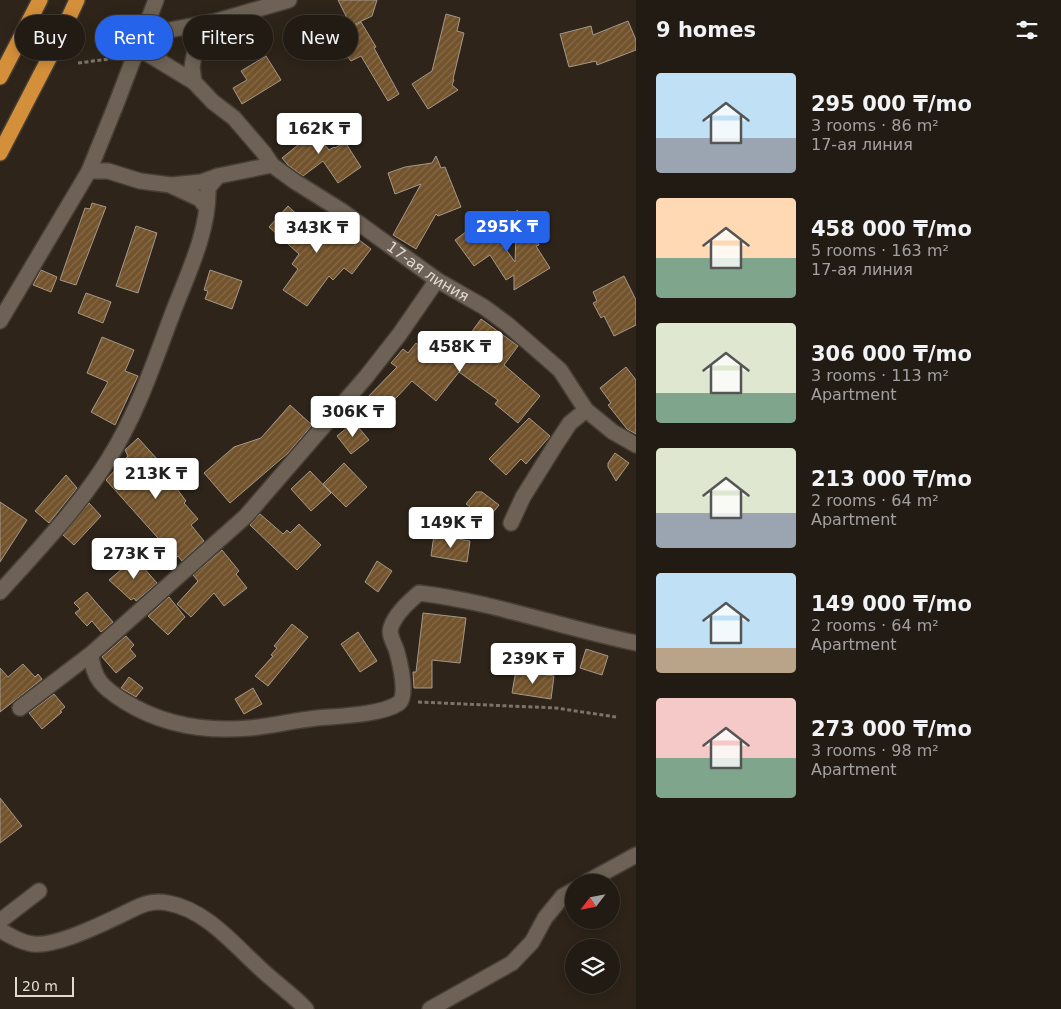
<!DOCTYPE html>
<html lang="en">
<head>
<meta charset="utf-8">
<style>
  :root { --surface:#221b13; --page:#2a241c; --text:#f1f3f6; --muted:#a2a1a0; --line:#3f3933; --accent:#2563eb }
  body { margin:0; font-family:"DejaVu Sans",sans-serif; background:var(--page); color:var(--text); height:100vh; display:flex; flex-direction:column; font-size:19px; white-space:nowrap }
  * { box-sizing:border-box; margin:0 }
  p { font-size:16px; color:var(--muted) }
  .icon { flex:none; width:28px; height:28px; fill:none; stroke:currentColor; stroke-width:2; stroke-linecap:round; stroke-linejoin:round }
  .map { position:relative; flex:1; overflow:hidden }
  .panel { display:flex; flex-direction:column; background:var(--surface); width:425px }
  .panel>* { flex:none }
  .top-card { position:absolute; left:15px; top:15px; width:475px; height:45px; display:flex; gap:10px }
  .needle { width:32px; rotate:238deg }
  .fabs { position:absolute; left:565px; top:874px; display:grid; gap:10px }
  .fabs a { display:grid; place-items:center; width:55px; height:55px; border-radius:50%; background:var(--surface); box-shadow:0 2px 12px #0003,0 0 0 1px var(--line); font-size:25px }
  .scale { position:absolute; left:15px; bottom:12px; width:59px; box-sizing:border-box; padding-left:5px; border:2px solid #e1dad3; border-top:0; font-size:14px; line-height:18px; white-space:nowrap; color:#e1dad3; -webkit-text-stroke:4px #2e2419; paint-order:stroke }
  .price { position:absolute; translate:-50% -42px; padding:0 11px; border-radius:5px; background:#fff; color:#222; font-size:16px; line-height:32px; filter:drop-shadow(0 1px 2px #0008) }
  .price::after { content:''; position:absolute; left:50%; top:30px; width:15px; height:11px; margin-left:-8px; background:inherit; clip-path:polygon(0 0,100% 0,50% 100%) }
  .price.active { background:var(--accent); color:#fff }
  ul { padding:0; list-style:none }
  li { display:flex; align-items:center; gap:15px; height:125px; padding:0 20px }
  li span { display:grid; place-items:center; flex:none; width:140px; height:100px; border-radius:5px; color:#555 }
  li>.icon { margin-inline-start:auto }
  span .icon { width:60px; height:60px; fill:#fffc; stroke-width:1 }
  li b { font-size:21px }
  h2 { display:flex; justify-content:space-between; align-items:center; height:60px; padding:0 20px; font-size:21px }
  .pill { padding:0 18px; border-radius:22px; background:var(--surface); box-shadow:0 2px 12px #0003,0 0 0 1px var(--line); font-size:18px; line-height:45px }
  .pill.active { background:var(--accent); color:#fff }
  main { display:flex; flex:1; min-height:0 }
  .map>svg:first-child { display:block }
</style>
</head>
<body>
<main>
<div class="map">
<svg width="636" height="1009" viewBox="0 0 636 1009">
  <defs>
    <pattern id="building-hatch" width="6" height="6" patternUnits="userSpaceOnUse" patternTransform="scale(1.25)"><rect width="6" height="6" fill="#72532c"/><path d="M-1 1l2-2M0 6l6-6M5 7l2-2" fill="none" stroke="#866b4a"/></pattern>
  </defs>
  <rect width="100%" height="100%" fill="#2e2419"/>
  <g fill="url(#building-hatch)" stroke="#a4988a">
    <polygon points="338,0 377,0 372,16 351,26"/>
    <polygon points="446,14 460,18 457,31 464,33 453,79 454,80 452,85 458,90 428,109 412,84 432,71"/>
    <polygon points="628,21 636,40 636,50 597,65 596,61 569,67 560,34 591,26 593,35"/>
    <polygon points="361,22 376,47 374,48 399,94 388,101 361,56 351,61 348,57 344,59 333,41 336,40 335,37"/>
    <polygon points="266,56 281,80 242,104 233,88 247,80 241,71"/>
    <polygon points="281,118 311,138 316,134 329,150 334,147 335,148 345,142 361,167 338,183 323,161 303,176 288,165 282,158 298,145 279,121"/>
    <polygon points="436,156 441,168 445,167 461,207 438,216 436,214 416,249 393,235 421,184 395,194 388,173 405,167 432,163"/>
    <polygon points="92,203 106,207 76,285 60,280 85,208 90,209"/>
    <polygon points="288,206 321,237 334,221 371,249 352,274 344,268 333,280 329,276 307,306 283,290 298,269 292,264 299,254 269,227"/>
    <polygon points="517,210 539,245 536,246 550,268 514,290 514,275 506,280 490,255 474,266 455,240 475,225 485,239 494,233 515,262"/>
    <polygon points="136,226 157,233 138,293 116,286"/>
    <polygon points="41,270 57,277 51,292 33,285"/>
    <polygon points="210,270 242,281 232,309 205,299 208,291 204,290"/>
    <polygon points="624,276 636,300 636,325 614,336 604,316 601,318 593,303 597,301 593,292"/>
    <polygon points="86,293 111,302 103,323 78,313"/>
    <polygon points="481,319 518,346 504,365 540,396 518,423 495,404 498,400 459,372 436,401 412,381 379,416 363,402 397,367 391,363 403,349 408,353 416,343 430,355 437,346 452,359"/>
    <polygon points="102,337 134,350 125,371 138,376 115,425 91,412 108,382 87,373"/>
    <polygon points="626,367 636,380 636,434 627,429 608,405 611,403 600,388"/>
    <polygon points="290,405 312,425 288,453 230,503 204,473 234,447 261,438"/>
    <polygon points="529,418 550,436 526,464 521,459 506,475 489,459"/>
    <polygon points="354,422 369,440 351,454 337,436"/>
    <polygon points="138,438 158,460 156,461 186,501 184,503 198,519 191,525 204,541 182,561 178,556 176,558 166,547 106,480 128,456 125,450"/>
    <polygon points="615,453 629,463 616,481 608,467 608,463"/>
    <polygon points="344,463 367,487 346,507 323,484"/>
    <polygon points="310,471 331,493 311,511 291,489"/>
    <polygon points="66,475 77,488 49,523 35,511"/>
    <polygon points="476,492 482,492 499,505 487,520 466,504"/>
    <polygon points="0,502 27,520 0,562"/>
    <polygon points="89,503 101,516 74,545 63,535"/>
    <polygon points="260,514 283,534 287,530 290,533 299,524 321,545 297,570 250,525"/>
    <polygon points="434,535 470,541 467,562 431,556"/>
    <polygon points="222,550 239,571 236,574 247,588 224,606 214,593 191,617 177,604 198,581 193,575"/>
    <polygon points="135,558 157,583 136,601 134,598 131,600 109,580"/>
    <polygon points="377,561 392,571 378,592 365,582"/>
    <polygon points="87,592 113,622 101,632 92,621 87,626 75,613 80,609 74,603"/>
    <polygon points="169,597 185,617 168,635 148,616"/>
    <polygon points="423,613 466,618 460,663 432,660 432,688 414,688 413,672 416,672"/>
    <polygon points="292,624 308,637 268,686 255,676 273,656 271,655 277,648 274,646"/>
    <polygon points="358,632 377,661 360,672 341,644"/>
    <polygon points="126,636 134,645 130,649 136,656 116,673 102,657"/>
    <polygon points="586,649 608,656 602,675 580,668"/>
    <polygon points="23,664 35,677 38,674 42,679 0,712 0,668 8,677"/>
    <polygon points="516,670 554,676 551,699 512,693"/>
    <polygon points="129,677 143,688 136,697 121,688"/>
    <polygon points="253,688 262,704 244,714 235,699"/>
    <polygon points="54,694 65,707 60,711 62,712 42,729 29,713"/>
    <polygon points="0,798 22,826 0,843"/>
  </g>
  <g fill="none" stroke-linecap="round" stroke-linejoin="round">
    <g stroke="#473e36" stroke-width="18">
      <g id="minor">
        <polyline points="143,35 217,21"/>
        <path id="s1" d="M138 48 194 82 213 102 234 118 264 153 272 165 294 181 342 211 437 280 484 307 507 324 560 370 586 410 613 432 636 445"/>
        <polyline points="194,82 192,67 195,51 205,35 217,21 289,0"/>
        <polyline points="89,171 108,171 140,181 171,185 201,182 218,176"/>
        <polyline points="172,186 200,199 206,207"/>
        <polyline points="0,321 89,171 115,107 156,0"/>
        <polyline points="511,523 523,497 556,444 570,423 586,410"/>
        <path d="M0 592C38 550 78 508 108 460 138 413 155 359 175 307 190 269 209 229 208 188L218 176 272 165"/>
        <path d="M91 654C93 679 103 688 124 701 162 725 205 732 250 728 273 726 295 720 317 718 338 716 382 715 399 703 408 696 400 663 397 652 395 644 388 636 391 627 396 613 408 603 419 593 493 602 563 628 636 643"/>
        <polyline points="20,708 91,654 246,516 366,377 399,335 437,280"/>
        <polyline points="587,882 636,855"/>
        <polyline points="0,921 39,891"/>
        <path d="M0 930C9 935 18 941 28 943 50 950 100 925 121 915 138 907 149 899 168 903 207 910 235 946 263 971 277 984 293 995 306 1009"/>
        <polyline points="430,1009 512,963 532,942 545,918 563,896 574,890"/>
      </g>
    </g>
    <g stroke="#473e36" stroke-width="18">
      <g id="highway">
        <polyline points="0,77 40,0"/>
        <polyline points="0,153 58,41 77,0"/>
      </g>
    </g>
    <g stroke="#7c736a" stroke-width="3" stroke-dasharray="4 2.5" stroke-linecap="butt">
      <polyline points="78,63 117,58"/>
      <polyline points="418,702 556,708 616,717"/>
    </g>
    <use href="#minor" stroke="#6d6255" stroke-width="15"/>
    <use href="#highway" stroke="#d48f3a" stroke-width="15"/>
  </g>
  <g text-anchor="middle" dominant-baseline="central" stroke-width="4" stroke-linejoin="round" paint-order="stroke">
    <g font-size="15" fill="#e1dad3" stroke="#2e2419">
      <text stroke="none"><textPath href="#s1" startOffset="369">17-ая линия</textPath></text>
    </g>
  </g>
</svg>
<div class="fabs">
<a><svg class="needle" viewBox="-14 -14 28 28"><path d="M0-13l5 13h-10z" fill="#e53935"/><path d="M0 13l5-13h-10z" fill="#a2a1a0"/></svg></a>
<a><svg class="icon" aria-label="layers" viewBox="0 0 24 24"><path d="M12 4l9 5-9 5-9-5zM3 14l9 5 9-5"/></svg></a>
</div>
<div class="scale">20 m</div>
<b class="price" style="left:319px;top:155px">162K ₸</b>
<b class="price active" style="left:507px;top:253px">295K ₸</b>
<b class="price" style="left:317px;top:254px">343K ₸</b>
<b class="price" style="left:460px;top:373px">458K ₸</b>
<b class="price" style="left:353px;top:438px">306K ₸</b>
<b class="price" style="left:156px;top:500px">213K ₸</b>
<b class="price" style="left:451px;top:549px">149K ₸</b>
<b class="price" style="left:134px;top:580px">273K ₸</b>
<b class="price" style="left:533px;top:685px">239K ₸</b>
<div class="top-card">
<a class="pill">Buy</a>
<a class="pill active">Rent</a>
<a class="pill">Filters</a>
<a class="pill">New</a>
</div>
</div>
<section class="panel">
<h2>9 homes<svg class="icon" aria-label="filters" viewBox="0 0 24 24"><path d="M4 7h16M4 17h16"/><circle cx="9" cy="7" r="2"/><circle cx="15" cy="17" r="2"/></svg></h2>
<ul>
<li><span style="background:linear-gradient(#bfe0f5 65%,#9aa5b1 0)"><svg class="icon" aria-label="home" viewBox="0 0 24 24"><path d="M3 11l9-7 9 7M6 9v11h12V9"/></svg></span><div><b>295 000 ₸/mo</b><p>3 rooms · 86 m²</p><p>17-ая линия</p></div></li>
<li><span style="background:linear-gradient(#ffd9b3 60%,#7fa58c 0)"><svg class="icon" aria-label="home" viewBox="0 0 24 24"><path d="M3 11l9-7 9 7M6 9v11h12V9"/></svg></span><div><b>458 000 ₸/mo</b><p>5 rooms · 163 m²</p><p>17-ая линия</p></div></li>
<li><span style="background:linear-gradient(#dfe7d0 70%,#7fa58c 0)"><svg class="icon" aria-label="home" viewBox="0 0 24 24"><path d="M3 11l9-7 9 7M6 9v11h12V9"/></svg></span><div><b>306 000 ₸/mo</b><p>3 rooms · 113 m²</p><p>Apartment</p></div></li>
<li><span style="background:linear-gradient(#dfe7d0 65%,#9aa5b1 0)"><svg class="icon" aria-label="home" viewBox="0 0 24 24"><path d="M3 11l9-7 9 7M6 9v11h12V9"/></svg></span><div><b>213 000 ₸/mo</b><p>2 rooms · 64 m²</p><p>Apartment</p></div></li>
<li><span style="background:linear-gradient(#bfe0f5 75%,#b9a48a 0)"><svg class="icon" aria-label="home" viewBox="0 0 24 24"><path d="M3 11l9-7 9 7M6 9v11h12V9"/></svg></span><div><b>149 000 ₸/mo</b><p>2 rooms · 64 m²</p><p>Apartment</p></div></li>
<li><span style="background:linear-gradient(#f6c9c9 60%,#7fa58c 0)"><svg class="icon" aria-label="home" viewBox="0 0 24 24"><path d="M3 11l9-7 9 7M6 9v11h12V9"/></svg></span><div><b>273 000 ₸/mo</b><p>3 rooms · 98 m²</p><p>Apartment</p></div></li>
</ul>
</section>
</main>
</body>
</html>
